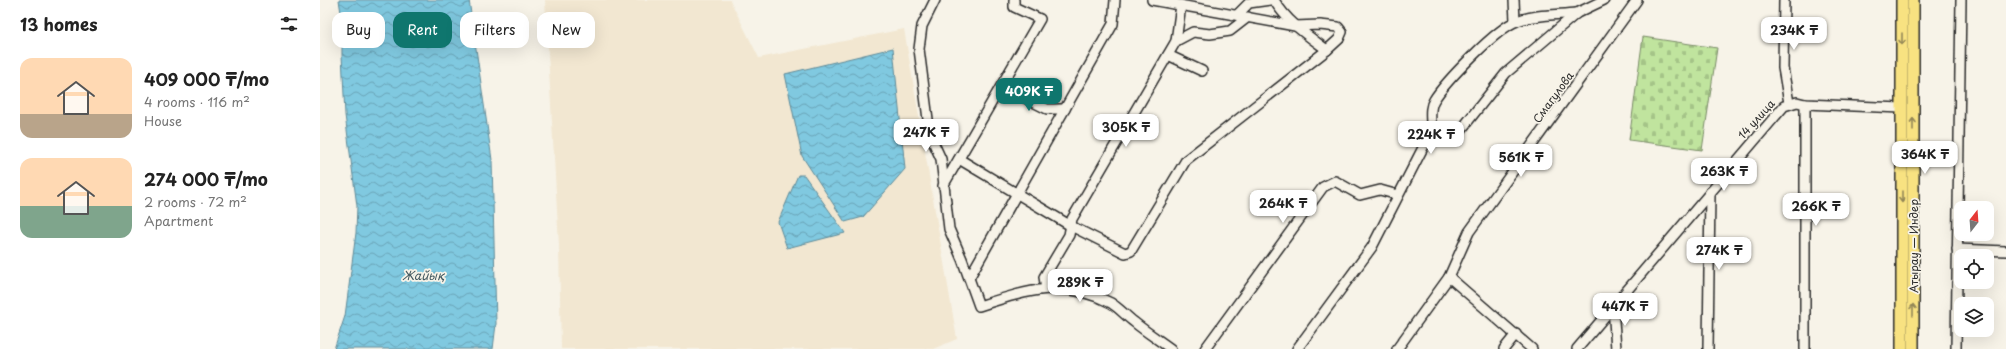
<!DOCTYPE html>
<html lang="en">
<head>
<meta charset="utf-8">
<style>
  :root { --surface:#fff; --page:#f2f2f2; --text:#222; --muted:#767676; --accent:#0f766e }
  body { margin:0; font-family:"Playpen Sans",sans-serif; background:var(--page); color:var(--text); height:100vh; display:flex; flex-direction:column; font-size:15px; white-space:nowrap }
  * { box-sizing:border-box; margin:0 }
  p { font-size:13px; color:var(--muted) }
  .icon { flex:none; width:22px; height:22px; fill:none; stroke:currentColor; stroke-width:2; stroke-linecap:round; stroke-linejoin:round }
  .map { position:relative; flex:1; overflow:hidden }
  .sheet { display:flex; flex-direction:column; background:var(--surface); width:320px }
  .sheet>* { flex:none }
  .top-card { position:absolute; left:12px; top:12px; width:380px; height:36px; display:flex; gap:8px }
  .needle { width:26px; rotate:17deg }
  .fabs { position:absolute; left:1634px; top:201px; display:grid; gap:8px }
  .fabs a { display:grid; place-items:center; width:40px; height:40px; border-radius:8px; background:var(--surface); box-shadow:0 4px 16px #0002; font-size:20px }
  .price { position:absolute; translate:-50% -34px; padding:0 9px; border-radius:8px; background:#fff; color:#222; font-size:13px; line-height:26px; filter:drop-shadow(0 1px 2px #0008) }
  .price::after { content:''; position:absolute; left:50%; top:24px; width:12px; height:9px; margin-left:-6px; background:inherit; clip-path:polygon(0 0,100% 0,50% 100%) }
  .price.on { background:var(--accent); color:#fff }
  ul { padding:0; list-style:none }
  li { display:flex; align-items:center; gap:12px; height:100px; padding:0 20px }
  li span { display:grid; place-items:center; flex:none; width:112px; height:80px; border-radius:12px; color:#555 }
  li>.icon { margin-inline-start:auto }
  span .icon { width:48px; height:48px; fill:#fffc; stroke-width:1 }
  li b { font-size:17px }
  h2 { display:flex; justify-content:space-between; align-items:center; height:48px; padding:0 20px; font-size:17px }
  .chip { padding:0 14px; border-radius:12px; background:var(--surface); box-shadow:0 4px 16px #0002; font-size:14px; line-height:36px }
  .chip.on { background:var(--accent); color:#fff }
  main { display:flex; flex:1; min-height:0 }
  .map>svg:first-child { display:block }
</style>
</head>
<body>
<main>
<section class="sheet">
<h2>13 homes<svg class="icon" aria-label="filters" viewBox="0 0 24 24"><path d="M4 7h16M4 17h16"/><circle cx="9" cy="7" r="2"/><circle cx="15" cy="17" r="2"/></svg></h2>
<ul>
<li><span style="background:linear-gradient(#ffd9b3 70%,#b9a48a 0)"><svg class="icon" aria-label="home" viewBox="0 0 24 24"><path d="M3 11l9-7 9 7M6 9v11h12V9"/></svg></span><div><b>409 000 ₸/mo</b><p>4 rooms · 116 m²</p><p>House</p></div></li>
<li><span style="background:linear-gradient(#ffd9b3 60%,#7fa58c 0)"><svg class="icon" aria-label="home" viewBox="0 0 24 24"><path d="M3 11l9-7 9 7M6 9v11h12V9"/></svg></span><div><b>274 000 ₸/mo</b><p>2 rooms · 72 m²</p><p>Apartment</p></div></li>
</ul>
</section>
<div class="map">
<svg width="1686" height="349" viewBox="0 0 1686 349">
  <defs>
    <pattern id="cemetery-stones" width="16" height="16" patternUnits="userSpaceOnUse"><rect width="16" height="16" fill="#c0e49e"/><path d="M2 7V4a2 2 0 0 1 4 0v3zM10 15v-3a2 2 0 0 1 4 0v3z" fill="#a5c488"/></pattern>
    <pattern id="water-waves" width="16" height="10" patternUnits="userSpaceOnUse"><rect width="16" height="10" fill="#80c9e0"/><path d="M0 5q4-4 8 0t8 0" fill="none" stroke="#69a3b6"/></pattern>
  </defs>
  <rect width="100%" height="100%" fill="#f7f3e8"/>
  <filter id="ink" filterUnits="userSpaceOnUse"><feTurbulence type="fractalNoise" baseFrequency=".025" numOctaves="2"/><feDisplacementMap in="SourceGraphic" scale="8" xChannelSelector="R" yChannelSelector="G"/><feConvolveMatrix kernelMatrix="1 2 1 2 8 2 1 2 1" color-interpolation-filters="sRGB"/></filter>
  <g filter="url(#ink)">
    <polygon fill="#f2e7d1" points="225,0 410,0 439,58 584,29 637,339 613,349 241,349 239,245"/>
    <polygon fill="url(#cemetery-stones)" stroke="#768864" points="1323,37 1397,48 1382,150 1309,140"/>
    <g fill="url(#water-waves)" stroke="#5e8a98">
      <polygon points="19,0 149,0 172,160 176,324 173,349 14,349 25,316 36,233 37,206 25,115 22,55 22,19"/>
      <polygon points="573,48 585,169 543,217 525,222 482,156 465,74"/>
      <polygon points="478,175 484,175 525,233 467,248 458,222"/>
    </g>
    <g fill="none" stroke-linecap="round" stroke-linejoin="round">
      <g stroke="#2b2b2b" stroke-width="12">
        <g id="minor">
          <path d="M615 0 602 26 599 49 610 135 621 159 629 229 642 259 659 306C706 291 743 278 791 303 799 308 806 316 814 322 826 332 839 340 851 349"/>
          <path d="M954 0C967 22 987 35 1007 50"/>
          <polyline points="1194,0 1195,21"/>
          <polyline points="1464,0 1463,68 1469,103"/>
          <polyline points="917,15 929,3 950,0"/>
          <polyline points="856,41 873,32 890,34 910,31 928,17"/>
          <polyline points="848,55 882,71"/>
          <polyline points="682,85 699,95 727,109 745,109"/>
          <path d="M1109 136C1114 124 1107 111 1114 100 1125 82 1177 28 1197 21 1215 14 1238 15 1257 13"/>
          <polyline points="639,159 751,226 805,253 811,251 866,160 1007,50 1019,39 1022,32 1018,27 1000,25 975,26 832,0"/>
          <polyline points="623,186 720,19 694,7 694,0"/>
          <polyline points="1637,249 1686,251"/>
          <polyline points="1129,277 1212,349"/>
          <polyline points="649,278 793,24 795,0"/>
          <polyline points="726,289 724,277 749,235 752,219 856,41 861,5"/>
          <polyline points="1293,306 1296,349"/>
          <polyline points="885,349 1003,187 1015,181 1040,195 1060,190 1078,195"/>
          <polyline points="977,349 1052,247 1109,136 1126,139 1141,130 1186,73 1257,13 1284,0"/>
          <polyline points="1077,349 1129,277 1149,232 1317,0"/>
          <polyline points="1184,349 1196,334"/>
          <polyline points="1257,349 1464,106 1477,102 1485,104 1582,108"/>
          <polyline points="1388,349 1390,192"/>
          <polyline points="1485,349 1485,104"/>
          <polyline points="1636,349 1641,0"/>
        </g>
      </g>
      <g stroke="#2b2b2b" stroke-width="14">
        <g id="major">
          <polyline points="1582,0 1582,349"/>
          <polyline points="1593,349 1593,0"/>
        </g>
      </g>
      <use href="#minor" stroke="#f7f3e8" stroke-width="9"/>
      <use href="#major" stroke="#f8e281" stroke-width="11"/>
    </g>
    <defs><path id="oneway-shaft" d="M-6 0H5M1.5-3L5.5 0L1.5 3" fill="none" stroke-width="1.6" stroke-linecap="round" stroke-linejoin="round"/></defs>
    <g stroke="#928656">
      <use href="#oneway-shaft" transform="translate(1582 39) rotate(90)"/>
      <use href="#oneway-shaft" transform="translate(1593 124) rotate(-90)"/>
      <use href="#oneway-shaft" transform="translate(1582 197) rotate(90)"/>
      <use href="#oneway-shaft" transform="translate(1593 310) rotate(-90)"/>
    </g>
  </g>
  <g text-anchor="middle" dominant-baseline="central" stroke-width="3.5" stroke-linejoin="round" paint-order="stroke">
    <g font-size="11" fill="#2b2b2b" stroke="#f7f3e8">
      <text transform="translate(1233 97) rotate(-54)">Смагулова</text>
      <text transform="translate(1436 119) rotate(-48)">14 улица</text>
      <text transform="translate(1593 246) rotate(-90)">Атырау — Индер</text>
    </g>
    <g font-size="12" font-style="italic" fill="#445a61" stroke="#f7f3e8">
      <text x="103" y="275">Жайық</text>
    </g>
  </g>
</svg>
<div class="fabs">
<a><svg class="needle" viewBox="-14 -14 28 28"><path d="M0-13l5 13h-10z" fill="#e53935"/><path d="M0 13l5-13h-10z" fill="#767676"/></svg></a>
<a><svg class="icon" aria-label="locate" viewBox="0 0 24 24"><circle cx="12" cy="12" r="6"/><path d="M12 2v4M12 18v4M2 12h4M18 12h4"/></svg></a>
<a><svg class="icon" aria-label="layers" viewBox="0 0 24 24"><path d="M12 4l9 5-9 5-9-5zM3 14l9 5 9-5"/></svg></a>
</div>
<b class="price" style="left:1474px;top:51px">234K ₸</b>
<b class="price on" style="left:709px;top:112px">409K ₸</b>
<b class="price" style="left:806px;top:148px">305K ₸</b>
<b class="price" style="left:606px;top:153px">247K ₸</b>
<b class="price" style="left:1111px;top:155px">224K ₸</b>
<b class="price" style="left:1605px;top:175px">364K ₸</b>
<b class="price" style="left:1201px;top:178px">561K ₸</b>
<b class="price" style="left:1404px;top:192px">263K ₸</b>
<b class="price" style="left:963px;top:224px">264K ₸</b>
<b class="price" style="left:1496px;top:227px">266K ₸</b>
<b class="price" style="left:1399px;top:271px">274K ₸</b>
<b class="price" style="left:760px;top:303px">289K ₸</b>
<b class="price" style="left:1305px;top:327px">447K ₸</b>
<div class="top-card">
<a class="chip">Buy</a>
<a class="chip on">Rent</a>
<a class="chip">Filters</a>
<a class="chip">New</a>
</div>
</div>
</main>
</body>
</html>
